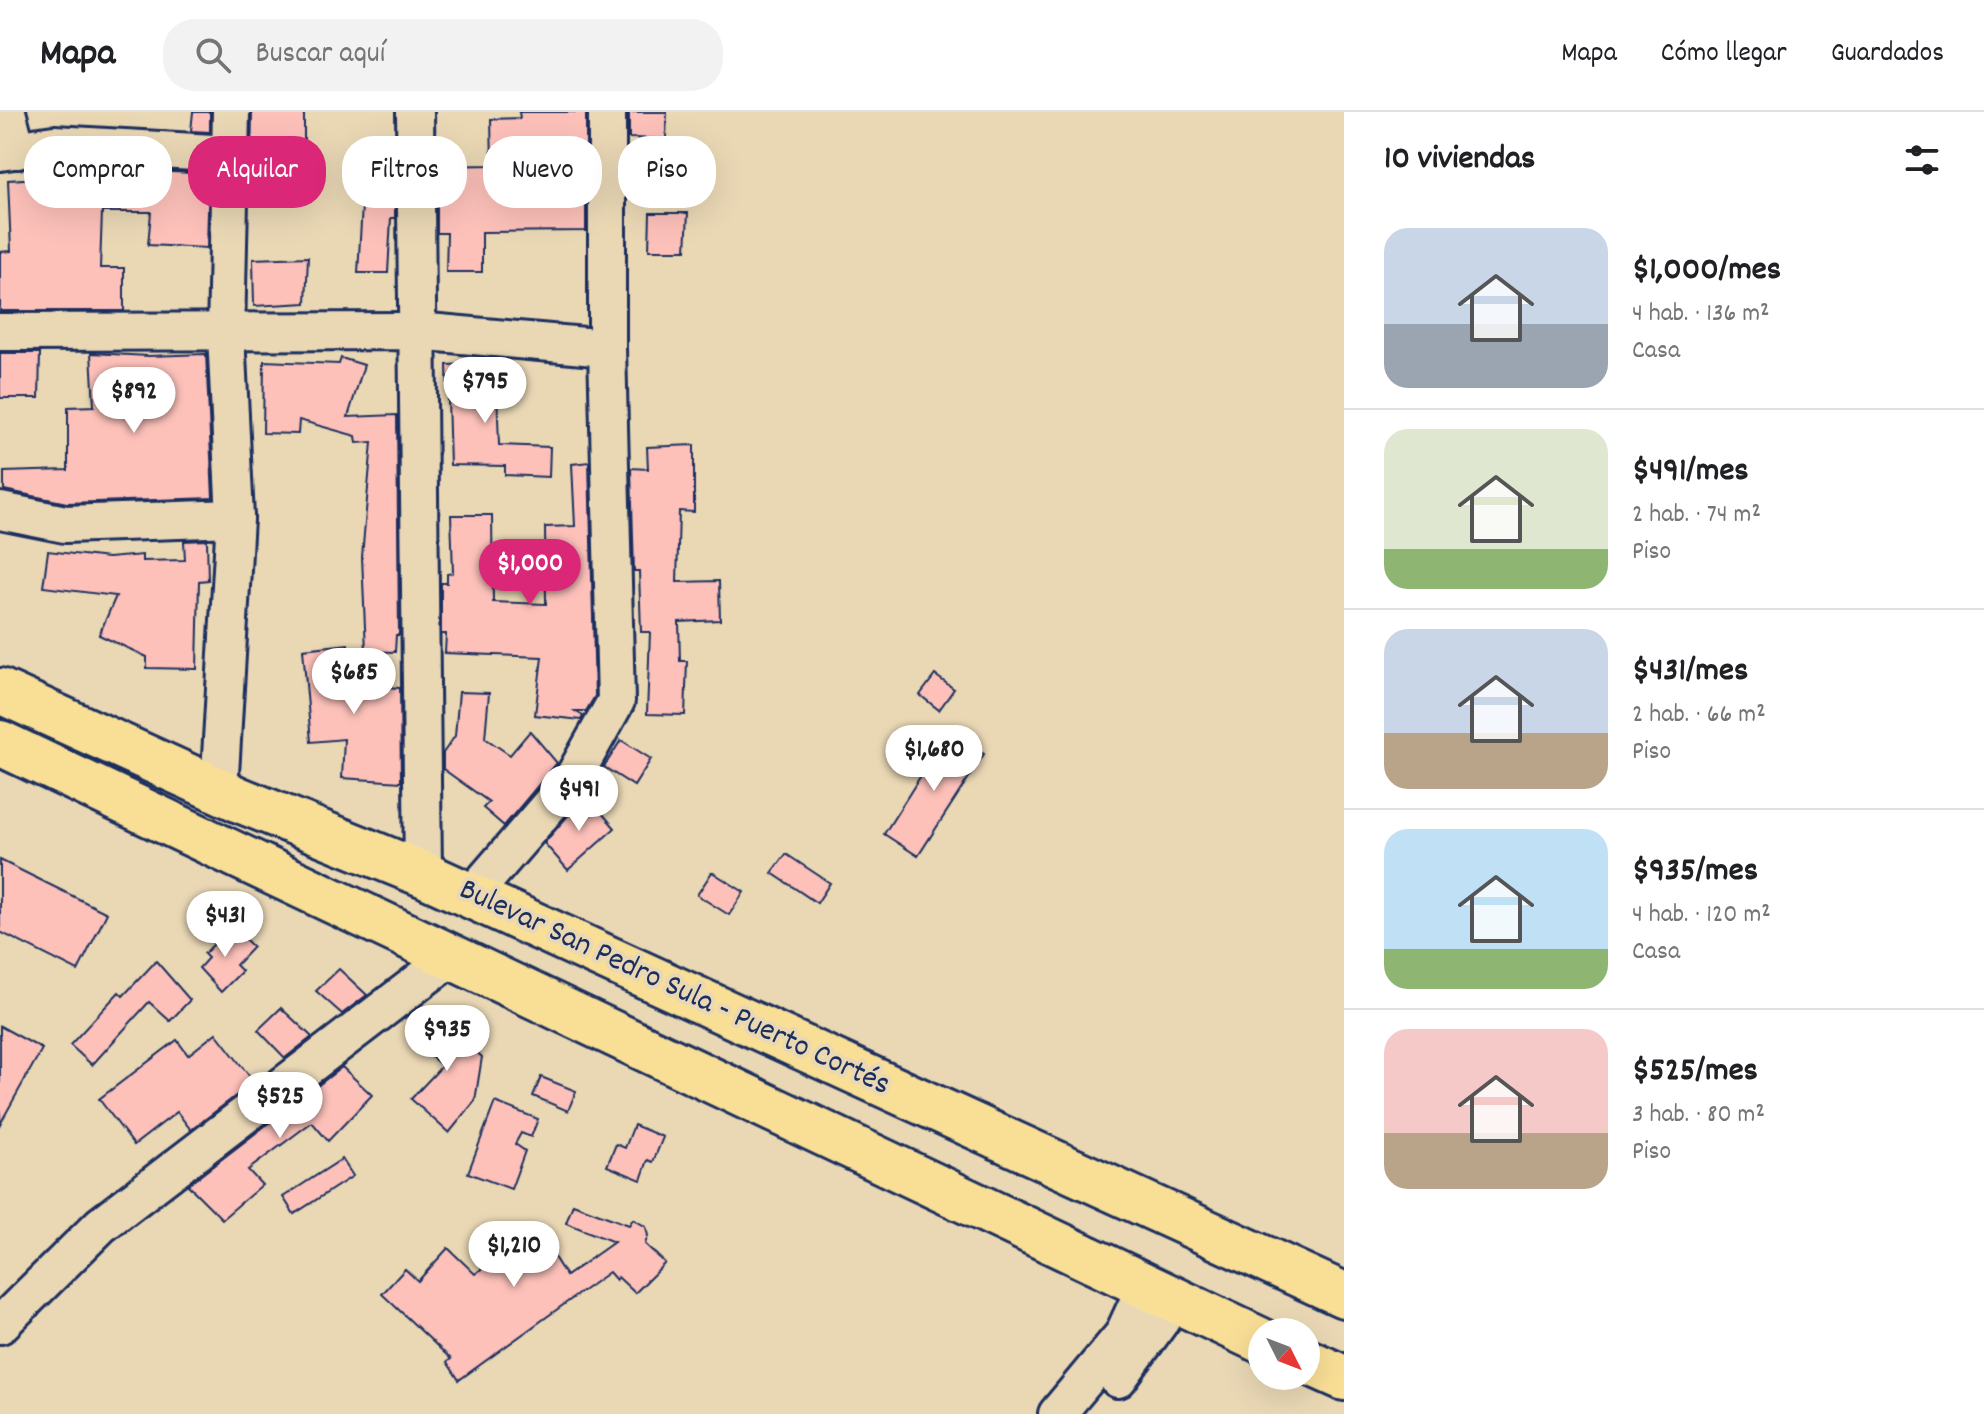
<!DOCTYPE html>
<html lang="es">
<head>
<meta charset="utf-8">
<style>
  :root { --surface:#fff; --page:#f2f2f2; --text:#202124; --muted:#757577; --line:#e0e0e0; --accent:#db2777 }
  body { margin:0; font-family:Dekko,sans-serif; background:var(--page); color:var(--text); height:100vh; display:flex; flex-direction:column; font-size:30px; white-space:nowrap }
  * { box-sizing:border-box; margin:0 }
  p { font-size:26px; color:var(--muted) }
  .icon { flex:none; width:44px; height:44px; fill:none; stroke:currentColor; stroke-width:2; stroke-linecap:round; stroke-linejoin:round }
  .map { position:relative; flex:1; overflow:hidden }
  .side { display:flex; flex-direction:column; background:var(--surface); width:640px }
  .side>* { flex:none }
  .guide { position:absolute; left:24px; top:24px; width:760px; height:72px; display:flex; gap:16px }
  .needle { width:52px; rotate:132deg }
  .tools { position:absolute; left:1248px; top:1206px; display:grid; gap:16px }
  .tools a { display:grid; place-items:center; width:72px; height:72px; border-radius:50%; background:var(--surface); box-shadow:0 8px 32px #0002; font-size:40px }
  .price { position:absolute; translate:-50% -68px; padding:0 18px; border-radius:28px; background:#fff; color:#222; font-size:26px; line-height:52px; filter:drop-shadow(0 2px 4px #0008) }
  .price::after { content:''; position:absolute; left:50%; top:48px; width:24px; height:18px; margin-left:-12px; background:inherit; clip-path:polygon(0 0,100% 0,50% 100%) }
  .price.active { background:var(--accent); color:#fff }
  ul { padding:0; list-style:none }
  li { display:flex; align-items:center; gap:24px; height:200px; padding:0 40px }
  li+li { border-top:2px solid var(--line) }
  li span { display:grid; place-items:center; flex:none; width:224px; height:160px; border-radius:24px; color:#555 }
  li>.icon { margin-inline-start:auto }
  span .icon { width:96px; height:96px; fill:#fffc; stroke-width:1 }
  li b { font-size:34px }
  h2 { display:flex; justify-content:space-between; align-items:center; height:96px; padding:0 40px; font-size:34px }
  .pill { padding:0 28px; border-radius:32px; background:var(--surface); box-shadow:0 8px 32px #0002; font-size:28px; line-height:72px }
  .pill.active { background:var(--accent); color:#fff }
  header { display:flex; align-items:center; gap:48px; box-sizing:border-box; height:112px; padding:0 40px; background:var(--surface); border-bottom:2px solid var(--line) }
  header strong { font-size:38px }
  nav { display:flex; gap:44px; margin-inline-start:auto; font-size:28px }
  .search { width:560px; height:72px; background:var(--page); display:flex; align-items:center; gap:20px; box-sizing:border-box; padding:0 28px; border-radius:32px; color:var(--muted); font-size:30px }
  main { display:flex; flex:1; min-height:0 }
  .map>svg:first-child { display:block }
</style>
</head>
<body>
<header>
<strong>Mapa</strong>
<div class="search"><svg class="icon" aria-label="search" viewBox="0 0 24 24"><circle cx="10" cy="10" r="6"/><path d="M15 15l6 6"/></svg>Buscar aquí</div>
<nav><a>Mapa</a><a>Cómo llegar</a><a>Guardados</a></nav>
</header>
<main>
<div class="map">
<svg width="1344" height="1302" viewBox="0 0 1344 1302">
  <rect width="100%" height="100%" fill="#ead8b5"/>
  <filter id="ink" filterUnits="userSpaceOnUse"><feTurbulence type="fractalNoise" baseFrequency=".0125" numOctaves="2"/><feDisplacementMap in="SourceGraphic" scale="16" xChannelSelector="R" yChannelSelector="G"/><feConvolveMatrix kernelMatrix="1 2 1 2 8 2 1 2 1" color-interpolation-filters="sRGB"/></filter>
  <g filter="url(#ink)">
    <g fill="#fdc1ba" stroke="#1b2f5e" stroke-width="2">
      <polygon points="193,0 210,0 210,20 191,19"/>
      <polygon points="252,0 304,0 304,58 251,59"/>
      <polygon points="519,0 586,0 586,119 482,120 482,160 446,160 447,121 437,121 437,54 492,53 491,7 520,6"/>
      <polygon points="629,0 667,0 666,27 629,26"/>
      <polygon points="72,54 104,56 104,61 154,59 209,62 207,136 148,133 151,100 102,100 100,156 124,156 124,199 0,199 0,140 11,139 8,68 72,64"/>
      <polygon points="364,59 395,61 395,106 391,106 388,161 358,161"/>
      <polygon points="650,101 688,101 686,138 649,138"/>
      <polygon points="308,145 306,191 254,194 253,147"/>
      <polygon points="0,241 40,241 39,286 0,286"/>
      <polygon points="91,241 149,244 206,242 213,386 67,391 4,378 4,360 68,358 68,295 94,294"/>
      <polygon points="341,246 364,253 348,305 397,303 399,523 396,523 395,540 366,539 362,445 372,330 357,331 356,324 299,308 298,322 263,321 264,249 339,252"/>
      <polygon points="496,251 499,333 550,335 549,365 505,363 505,354 450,353 447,253"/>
      <polygon points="694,333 694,400 679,399 677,470 719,469 720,508 679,510 680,549 687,549 685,603 647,602 650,520 641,520 639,459 634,459 631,356 648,357 647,335"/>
      <polygon points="589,350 595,584 586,599 575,599 583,604 581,608 535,603 542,545 445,541 446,522 441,522 441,471 447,471 447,462 453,461 451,403 492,403 493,490 546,492 545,415 575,414 572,352"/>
      <polygon points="207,428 208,468 199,469 197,557 147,556 147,545 99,523 116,484 43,475 48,439 108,446 142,443 142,449 185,448 184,429"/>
      <polygon points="348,532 346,573 400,576 401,670 342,666 344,627 311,630 303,537"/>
      <polygon points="935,563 954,577 939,598 920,583"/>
      <polygon points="459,580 489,581 485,626 510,643 530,619 557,651 504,714 483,696 489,690 443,657 443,641 455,624"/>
      <polygon points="949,619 984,642 918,744 884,722"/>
      <polygon points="621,628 651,647 634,674 604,655"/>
      <polygon points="586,683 615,716 568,758 544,731"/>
      <polygon points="786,742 830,771 817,791 772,761"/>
      <polygon points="0,748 107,801 78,859 0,820"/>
      <polygon points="712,760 744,780 729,803 697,783"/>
      <polygon points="232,814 253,835 236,853 242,859 221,880 199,856 208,846 204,842"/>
      <polygon points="156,849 190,888 170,909 149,890 92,953 70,933 119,880 123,884"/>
      <polygon points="339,857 367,883 342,902 316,879"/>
      <polygon points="281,896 312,925 285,946 258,918"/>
      <polygon points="430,899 482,945 475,989 449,1021 411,987 442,954 408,924"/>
      <polygon points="0,914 42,937 0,1012"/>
      <polygon points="216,921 254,970 191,1018 177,1000 134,1033 99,987 177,928 188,943"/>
      <polygon points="342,955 372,983 328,1029 312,1010 248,1058 262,1073 222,1107 188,1073"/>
      <polygon points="541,965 576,979 568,999 533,984"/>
      <polygon points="495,990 538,1007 531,1025 521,1021 515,1032 525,1039 511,1077 468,1061"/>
      <polygon points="634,1013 663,1025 653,1050 648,1048 641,1068 607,1054 616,1032 625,1036"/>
      <polygon points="342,1047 353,1064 294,1102 283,1085"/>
      <polygon points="573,1092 629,1113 633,1107 646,1115 648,1124 645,1132 665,1151 635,1181 618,1165 616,1168 609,1160 459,1268 447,1250 451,1247 382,1182 405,1157 418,1169 448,1136 475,1162 535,1115 566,1164 614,1130 566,1111"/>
    </g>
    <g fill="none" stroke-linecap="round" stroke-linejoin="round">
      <g stroke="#1b2f5e" stroke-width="42">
        <g id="minor">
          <polyline points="7,0 17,38"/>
          <polyline points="415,0 423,762"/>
          <polyline points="0,40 54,32 230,42"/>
          <polyline points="0,220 417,219 607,236"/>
          <polyline points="0,399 65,412 235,406"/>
          <polyline points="219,679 235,406 226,222 231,0"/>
          <polyline points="471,784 573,666 616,589 607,236 607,0"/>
          <polyline points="0,1213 101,1113 450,846"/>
          <polyline points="1118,1267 1175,1189"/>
          <polyline points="1057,1302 1123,1223 1146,1173"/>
        </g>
      </g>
      <g stroke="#1b2f5e" stroke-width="50">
        <g id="highway">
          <polyline points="0,579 240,688 423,762 1344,1183"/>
          <polyline points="0,631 1262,1229"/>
          <polyline points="1306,1249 1344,1266"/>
        </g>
      </g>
      <use href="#minor" stroke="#ead8b5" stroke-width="36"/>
      <use href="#highway" stroke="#f9df96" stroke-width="44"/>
    </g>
  </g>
  <g text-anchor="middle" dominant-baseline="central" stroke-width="8" stroke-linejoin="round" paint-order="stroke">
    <g font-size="32" fill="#1b2f5e" stroke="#ead8b5">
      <text transform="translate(674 877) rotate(25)">Bulevar San Pedro Sula - Puerto Cortés</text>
    </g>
  </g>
</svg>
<div class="tools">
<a><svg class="needle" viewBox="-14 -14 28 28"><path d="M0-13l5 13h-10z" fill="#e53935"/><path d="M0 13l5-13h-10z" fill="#757577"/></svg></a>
</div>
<b class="price" style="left:485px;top:313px">$795</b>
<b class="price" style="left:134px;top:323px">$892</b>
<b class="price active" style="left:530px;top:495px">$1,000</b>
<b class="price" style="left:354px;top:604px">$685</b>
<b class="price" style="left:934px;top:681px">$1,680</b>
<b class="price" style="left:579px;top:721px">$491</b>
<b class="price" style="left:225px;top:847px">$431</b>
<b class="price" style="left:447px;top:961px">$935</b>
<b class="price" style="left:280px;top:1028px">$525</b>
<b class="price" style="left:514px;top:1177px">$1,210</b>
<div class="guide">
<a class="pill">Comprar</a>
<a class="pill active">Alquilar</a>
<a class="pill">Filtros</a>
<a class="pill">Nuevo</a>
<a class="pill">Piso</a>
</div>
</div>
<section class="side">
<h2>10 viviendas<svg class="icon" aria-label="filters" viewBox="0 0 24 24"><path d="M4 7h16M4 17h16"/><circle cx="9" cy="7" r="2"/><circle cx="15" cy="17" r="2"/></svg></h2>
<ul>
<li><span style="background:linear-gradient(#c9d6e8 60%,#9aa5b1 0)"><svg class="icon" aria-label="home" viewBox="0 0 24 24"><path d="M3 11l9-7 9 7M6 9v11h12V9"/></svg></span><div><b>$1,000/mes</b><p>4 hab. · 136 m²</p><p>Casa</p></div></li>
<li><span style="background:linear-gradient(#dfe7d0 75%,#8fb573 0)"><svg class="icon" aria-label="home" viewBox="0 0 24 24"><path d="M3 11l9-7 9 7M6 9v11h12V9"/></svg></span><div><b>$491/mes</b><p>2 hab. · 74 m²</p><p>Piso</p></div></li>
<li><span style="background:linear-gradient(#c9d6e8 65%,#b9a48a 0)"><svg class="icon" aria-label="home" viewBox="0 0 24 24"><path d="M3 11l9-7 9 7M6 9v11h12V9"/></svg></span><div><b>$431/mes</b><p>2 hab. · 66 m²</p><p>Piso</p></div></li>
<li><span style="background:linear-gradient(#bfe0f5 75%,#8fb573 0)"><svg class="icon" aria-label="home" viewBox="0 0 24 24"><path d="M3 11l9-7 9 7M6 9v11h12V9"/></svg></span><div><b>$935/mes</b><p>4 hab. · 120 m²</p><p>Casa</p></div></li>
<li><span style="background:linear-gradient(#f6c9c9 65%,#b9a48a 0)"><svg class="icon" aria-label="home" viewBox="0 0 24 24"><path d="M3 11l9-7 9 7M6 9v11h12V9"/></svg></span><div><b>$525/mes</b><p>3 hab. · 80 m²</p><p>Piso</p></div></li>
</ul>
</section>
</main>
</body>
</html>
